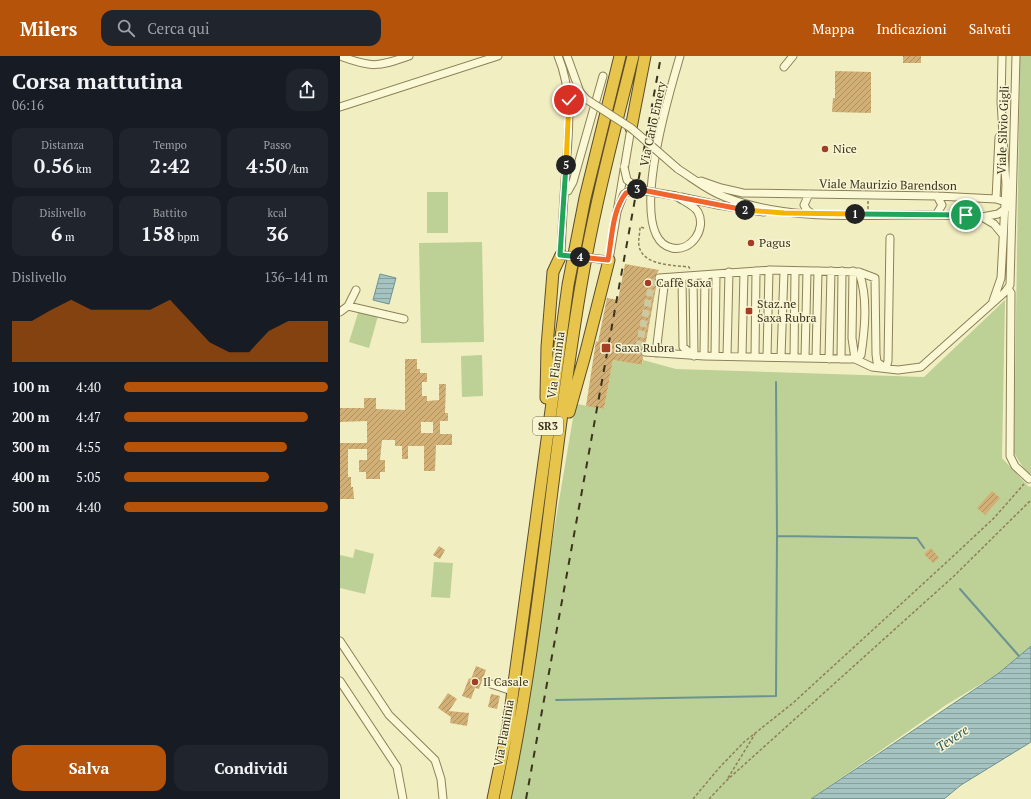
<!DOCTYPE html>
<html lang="it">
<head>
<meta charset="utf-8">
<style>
	body { margin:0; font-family:"PT Serif",serif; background:#20242c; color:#f1f3f6; height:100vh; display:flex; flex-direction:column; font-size:15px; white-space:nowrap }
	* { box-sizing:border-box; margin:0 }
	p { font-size:13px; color:#9ea1a6 }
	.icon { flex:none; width:22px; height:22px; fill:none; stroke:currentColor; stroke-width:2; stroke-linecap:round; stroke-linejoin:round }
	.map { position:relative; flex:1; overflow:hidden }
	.side { display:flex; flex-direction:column; background:#171b24; width:340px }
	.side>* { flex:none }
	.pin { position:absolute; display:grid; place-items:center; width:34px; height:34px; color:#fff; margin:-17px; border:2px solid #fff; border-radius:50%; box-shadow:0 1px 4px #0007 }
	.km { position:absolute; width:20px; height:20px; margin:-10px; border-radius:50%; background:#222; color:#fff; font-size:11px; line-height:20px; text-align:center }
	.round { display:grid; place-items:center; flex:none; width:42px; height:42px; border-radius:12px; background:#20242c }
	.head { display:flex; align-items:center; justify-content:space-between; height:68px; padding:0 12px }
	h1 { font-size:22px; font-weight:600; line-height:30px }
	.metrics { display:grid; grid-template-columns:repeat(3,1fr); gap:6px; height:68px; padding:4px 12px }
	.metrics div { display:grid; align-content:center; border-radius:10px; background:#20242c; text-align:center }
	.metrics b { font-size:20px; font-weight:600 }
	.metrics small { font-size:11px; font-weight:400 }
	.metrics p { font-size:11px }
	.chart { height:112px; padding:8px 12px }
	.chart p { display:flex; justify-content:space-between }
	.chart svg { width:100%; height:72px; margin-top:4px; fill:#b45309; opacity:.7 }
	.button { display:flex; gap:8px; margin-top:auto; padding:8px 12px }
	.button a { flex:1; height:46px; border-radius:12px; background:#b45309; color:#fff; font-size:16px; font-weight:600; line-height:46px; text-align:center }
	.button a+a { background:#20242c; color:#f1f3f6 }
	ul { padding:0 12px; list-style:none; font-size:13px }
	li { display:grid; grid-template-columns:64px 48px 1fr; align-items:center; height:30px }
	li i { height:10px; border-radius:5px; background:#b45309 }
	header { display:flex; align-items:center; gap:24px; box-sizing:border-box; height:56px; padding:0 20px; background:#b45309; color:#fff }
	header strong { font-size:19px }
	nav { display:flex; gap:22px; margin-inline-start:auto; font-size:14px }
	.search { width:280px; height:36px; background:#20242c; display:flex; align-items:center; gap:10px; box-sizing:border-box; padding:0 14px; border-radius:12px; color:#9ea1a6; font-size:15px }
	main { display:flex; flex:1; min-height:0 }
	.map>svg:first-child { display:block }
	.grass { fill:#bdd095 }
	.water { fill:url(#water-rules); stroke:#6b9392 }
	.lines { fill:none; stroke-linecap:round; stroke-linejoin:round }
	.stream { stroke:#6b9392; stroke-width:2 }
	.building { fill:url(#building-hatch); fill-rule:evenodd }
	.minor-tunnel { stroke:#cdc9a1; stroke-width:7; stroke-dasharray:7 3.5; stroke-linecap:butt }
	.minor-casing { stroke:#8d8058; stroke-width:9 }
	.highway-casing { stroke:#5a4c2c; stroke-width:13 }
	.path { stroke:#8d8058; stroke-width:1.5; stroke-dasharray:3 2; stroke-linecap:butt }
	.minor { stroke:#fbf8d6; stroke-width:7 }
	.highway { stroke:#e7c54d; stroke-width:11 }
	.rail { stroke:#3c331d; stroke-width:2; stroke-dasharray:7 7; stroke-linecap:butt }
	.minor-bridge-casing { stroke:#8d8058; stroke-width:9; stroke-linecap:butt }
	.minor-bridge { stroke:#fbf8d6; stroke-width:7 }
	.split-1-casing { stroke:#fff; stroke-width:8 }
	.split-2-casing { stroke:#fff; stroke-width:8 }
	.split-3-casing { stroke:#fff; stroke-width:8 }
	.split-4-casing { stroke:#fff; stroke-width:8 }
	.split-5-casing { stroke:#fff; stroke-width:8 }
	.split-6-casing { stroke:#fff; stroke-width:8 }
	.split-1 { stroke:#22a559; stroke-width:5 }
	.split-2 { stroke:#f5b400; stroke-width:5 }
	.split-3 { stroke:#f0652b; stroke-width:5 }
	.split-4 { stroke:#f0652b; stroke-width:5 }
	.split-5 { stroke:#22a559; stroke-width:5 }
	.split-6 { stroke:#f5b400; stroke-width:5 }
	.poi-dot { fill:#a13e23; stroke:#f8f5d3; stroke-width:1.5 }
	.labels { text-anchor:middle; stroke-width:3; stroke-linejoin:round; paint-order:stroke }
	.shield { fill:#f8f5d3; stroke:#746d54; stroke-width:1 }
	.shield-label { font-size:11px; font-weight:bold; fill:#3c331d }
	.street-label { font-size:12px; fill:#3c331d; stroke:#f8f5d3 }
	.poi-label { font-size:12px; fill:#3c331d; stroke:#f8f5d3; text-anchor:start }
	.water-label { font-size:13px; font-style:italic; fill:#2b555d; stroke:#f8f5d3 }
</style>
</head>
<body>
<header>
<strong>Milers</strong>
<div class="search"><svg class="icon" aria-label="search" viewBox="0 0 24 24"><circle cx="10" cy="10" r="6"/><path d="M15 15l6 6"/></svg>Cerca qui</div>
<nav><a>Mappa</a><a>Indicazioni</a><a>Salvati</a></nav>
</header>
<main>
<section class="side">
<div class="head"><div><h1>Corsa mattutina</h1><p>06:16</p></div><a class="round"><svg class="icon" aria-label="share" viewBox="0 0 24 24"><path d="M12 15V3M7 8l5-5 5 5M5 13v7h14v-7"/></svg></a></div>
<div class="metrics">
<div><p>Distanza</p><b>0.56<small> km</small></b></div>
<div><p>Tempo</p><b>2:42</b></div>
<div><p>Passo</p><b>4:50<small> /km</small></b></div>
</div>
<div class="metrics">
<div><p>Dislivello</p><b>6<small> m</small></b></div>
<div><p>Battito</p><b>158<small> bpm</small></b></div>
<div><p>kcal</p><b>36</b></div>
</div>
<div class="chart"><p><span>Dislivello</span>136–141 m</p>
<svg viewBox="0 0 160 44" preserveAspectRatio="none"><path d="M0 44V19L10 19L20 12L30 6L40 12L50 12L60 12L70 12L80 6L90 19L100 32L110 38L120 38L130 25L140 19L150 19L160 19V44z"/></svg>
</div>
<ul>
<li><b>100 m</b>4:40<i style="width:100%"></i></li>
<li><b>200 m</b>4:47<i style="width:90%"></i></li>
<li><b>300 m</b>4:55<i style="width:80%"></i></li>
<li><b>400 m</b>5:05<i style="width:71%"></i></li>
<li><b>500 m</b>4:40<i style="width:100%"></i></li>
</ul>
<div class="button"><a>Salva</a><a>Condividi</a></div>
</section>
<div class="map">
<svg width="691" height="743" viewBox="0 0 691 743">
	<defs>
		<pattern id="water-rules" width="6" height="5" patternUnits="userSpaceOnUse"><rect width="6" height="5" fill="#a5c4c1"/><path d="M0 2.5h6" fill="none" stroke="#88a09c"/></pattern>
		<pattern id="building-hatch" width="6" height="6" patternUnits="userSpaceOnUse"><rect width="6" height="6" fill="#d2b075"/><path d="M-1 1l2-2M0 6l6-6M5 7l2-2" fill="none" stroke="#ac905f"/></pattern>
	</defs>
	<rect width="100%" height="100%" fill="#f1eec2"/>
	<path class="grass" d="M 680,0 L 691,0 L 691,424 L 674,397 Z
		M 87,136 L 108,136 L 108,177 L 87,177 Z
		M 142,186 L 144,286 L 81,287 L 79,187 Z
		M 665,244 L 662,402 L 689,431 L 691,430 L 691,590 L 659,617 L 606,649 L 471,743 L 169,743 L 184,674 L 208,510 L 233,362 L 237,348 L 264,353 L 273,304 L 302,309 L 303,304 L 336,313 L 584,321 Z
		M 19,254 L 38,260 L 29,292 L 9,286 Z
		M 142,299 L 143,340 L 122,341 L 121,300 Z
		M 15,493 L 34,498 L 25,538 L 0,532 L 0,499 L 13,502 Z
		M 94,506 L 113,507 L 110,542 L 91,541 Z"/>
	<path class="water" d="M 40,218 L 56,222 L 49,248 L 33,244 Z
		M 691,590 L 691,686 L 621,729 L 604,743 L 471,743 L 659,617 Z"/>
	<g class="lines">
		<path class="stream" d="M 436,326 L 437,480 L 577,482 L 584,492
			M 620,533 L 679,600
			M 216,644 L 436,640 L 437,480"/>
	</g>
	<path class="building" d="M 563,0 L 581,0 L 581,7 L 563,7 Z
		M 495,15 L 531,16 L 531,57 L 492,56 L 493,42 L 495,42 Z
		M 285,208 L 319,214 L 314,222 L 317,226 L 305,291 L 300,295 L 303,301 L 302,309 L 273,304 L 264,353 L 246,350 L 256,285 L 258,286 L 267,242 L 278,244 Z
		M 65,303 L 77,303 L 77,313 L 80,313 L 80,317 L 87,317 L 87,326 L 82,326 L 82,340 L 87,340 L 87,345 L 99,344 L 99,328 L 106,328 L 105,357 L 108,357 L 108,365 L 100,365 L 100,378 L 112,378 L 112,389 L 96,389 L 95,415 L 84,415 L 84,390 L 68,390 L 68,403 L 62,403 L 62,390 L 55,390 L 55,384 L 42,384 L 40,404 L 45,404 L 45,416 L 40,416 L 40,423 L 26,423 L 26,416 L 19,416 L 19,404 L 27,404 L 27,393 L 8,393 L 8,421 L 11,421 L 11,431 L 13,431 L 14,443 L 0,443 L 0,387 L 27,387 L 27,365 L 0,366 L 0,352 L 24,352 L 24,342 L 36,342 L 36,353 L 65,354 ZM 81,366 L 93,366 L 93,377 L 81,377 Z
		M 652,435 L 660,442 L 645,459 L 637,452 Z
		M 99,490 L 105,494 L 100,503 L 93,499 Z
		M 591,492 L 599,502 L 593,507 L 584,498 Z
		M 136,610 L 146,614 L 139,633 L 135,632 L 131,643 L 122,640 L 129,622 L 131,623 Z
		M 108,637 L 117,643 L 109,655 L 129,657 L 127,670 L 110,667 L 111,661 L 98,652 Z
		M 151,638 L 160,640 L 157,653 L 148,651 Z"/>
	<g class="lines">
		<path class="minor-tunnel" d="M 305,296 L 298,295 L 313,222 L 319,222"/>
		<g class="minor-casing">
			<path id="minor" d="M 0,0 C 32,12 37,11 69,0
				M 218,0 C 233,36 229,73 226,111 C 224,140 222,170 221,199
				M 227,0 L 240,36 L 246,43
				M 444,11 L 453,0
				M 661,48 L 662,0
				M 0,51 L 158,0
				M 338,113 C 354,123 368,135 385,141 C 465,172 559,153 642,161 L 658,158 L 672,148
				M 361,125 L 381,132 L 403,137 L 597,140 L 656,143 L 672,148
				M 225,136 L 228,135 L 233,126 L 263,20
				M 469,138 L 464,149 L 467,154 L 471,157
				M 336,140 C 343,145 354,149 358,156 C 367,173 351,196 332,192 C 284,182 331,31 340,0
				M 341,141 L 378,149 L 424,156
				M 656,143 L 659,81
				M 596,159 L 602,149 L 597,140
				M 642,161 L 654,168 L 663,179
				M 269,204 L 291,72
				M 513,215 L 512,282 L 515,303
				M 353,220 L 354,300
				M 319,222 L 431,214 L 519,216 L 535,222 L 536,298 L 537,306 L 544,311
				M 342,222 L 343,291 L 354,300
				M 668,232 L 671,237 L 670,400 L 675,410 L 689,423
				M 653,245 L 661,222 L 666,129 L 661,45
				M 8,250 L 64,263
				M 0,256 L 8,250 L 16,234
				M 305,296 L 364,300 L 515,303 L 532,311 L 558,314 L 581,311 L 665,236 L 670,229 L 676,0
				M 316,297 L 325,222
				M 364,300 L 365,219
				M 375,300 L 376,218
				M 387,300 L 389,216
				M 402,300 L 404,216
				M 415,300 L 416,215
				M 427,301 L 429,214
				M 441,301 L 444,215
				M 454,302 L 455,215
				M 465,302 L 467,215
				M 476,302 L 478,215
				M 489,303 L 491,215
				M 501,303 L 502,215
				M 515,303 L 521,299 C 525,272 528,242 519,216
				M 546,312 L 548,305 L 550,182
				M 0,585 L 49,659 L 95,704 L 101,723 L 103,743
				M 0,625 L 57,711 L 63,743
				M 151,628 L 172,635"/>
		</g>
		<g class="highway-casing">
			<path id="highway" d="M 291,72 L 305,0
				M 206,342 L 207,291 L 213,216 L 221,199
				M 229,356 L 245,299 L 269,204
				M 153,743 L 168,671 L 228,229 L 245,142 L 280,0
				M 165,743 C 202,570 212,392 243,218 C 256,144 275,73 293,0"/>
		</g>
		<path class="path" d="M 528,153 L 528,145
			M 304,172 L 300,171 C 300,177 298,184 299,190 C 303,210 334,209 349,211 L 350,213
			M 388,722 L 415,678
			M 353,743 L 379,712 L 404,686 L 453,647 L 609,504 L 654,462 L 684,428
			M 369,743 L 386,725 L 614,520 L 691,444"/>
		<use href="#minor" class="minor"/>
		<use href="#highway" class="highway"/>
		<path class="rail" d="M 186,743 L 321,0"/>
		<g class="minor-bridge-casing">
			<path id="minor-bridge" d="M 246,43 L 291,72 L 338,113
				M 284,111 L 287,124 L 299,133
				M 277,155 L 284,138 L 294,133 L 336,140
				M 221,199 L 269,204"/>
		</g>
		<use href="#minor-bridge" class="minor-bridge"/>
	</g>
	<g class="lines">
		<g class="split-1-casing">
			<path id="split-1" d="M 515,158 L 626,159"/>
		</g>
		<g class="split-2-casing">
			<path id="split-2" d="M 405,154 L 444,157 L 515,158"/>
		</g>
		<g class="split-3-casing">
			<path id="split-3" d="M 297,133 L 405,154"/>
		</g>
		<g class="split-4-casing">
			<path id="split-4" d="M 240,201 L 268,204 C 272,183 272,154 286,137 L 297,133"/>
		</g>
		<g class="split-5-casing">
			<path id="split-5" d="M 226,109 L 220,199 L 240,201"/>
		</g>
		<g class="split-6-casing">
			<path id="split-6" d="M 226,109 L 229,44"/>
		</g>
		<use href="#split-1" class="split-1"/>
		<use href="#split-2" class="split-2"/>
		<use href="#split-3" class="split-3"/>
		<use href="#split-4" class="split-4"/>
		<use href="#split-5" class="split-5"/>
		<use href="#split-6" class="split-6"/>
	</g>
	<g class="poi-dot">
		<circle cx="485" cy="93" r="4"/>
		<circle cx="411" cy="187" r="4"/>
		<circle cx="308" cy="227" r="4"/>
		<rect x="405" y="251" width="8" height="8" rx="2"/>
		<rect x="261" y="287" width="10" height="10" rx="2"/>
		<circle cx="135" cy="626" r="4"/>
	</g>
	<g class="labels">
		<rect class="shield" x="193" y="361" width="30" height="18" rx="3"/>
		<g class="shield-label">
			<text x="208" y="374">SR3</text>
		</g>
		<g class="street-label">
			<text transform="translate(313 68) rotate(-78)" y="4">Via Carlo Emery</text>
			<text transform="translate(663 74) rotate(-88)" y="4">Viale Silvio Gigli</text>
			<text transform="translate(548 129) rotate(1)" y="4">Viale Maurizio Barendson</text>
			<text transform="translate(216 309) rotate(-82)" y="4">Via Flaminia</text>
			<text transform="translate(164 677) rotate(-80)" y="4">Via Flaminia</text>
		</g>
		<g class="poi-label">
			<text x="493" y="97">Nice</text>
			<text x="419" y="191">Pagus</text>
			<text x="316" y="231">Caffè Saxa</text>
			<text x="417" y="252">Staz.ne<tspan x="417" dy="14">Saxa Rubra</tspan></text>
			<text x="275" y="296">Saxa Rubra</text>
			<text x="143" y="630">Il Casale</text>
		</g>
		<g class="water-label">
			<text transform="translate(612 682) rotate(-34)" y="5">Tevere</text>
		</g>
	</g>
</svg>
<div class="pin" style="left:626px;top:159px;background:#1e9e55"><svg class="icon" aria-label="arrive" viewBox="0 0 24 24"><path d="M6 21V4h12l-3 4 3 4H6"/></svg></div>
<div class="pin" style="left:229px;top:44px;background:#d93025"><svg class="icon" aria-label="check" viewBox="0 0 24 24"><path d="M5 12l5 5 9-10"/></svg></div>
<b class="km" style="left:515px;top:158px">1</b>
<b class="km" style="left:405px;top:154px">2</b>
<b class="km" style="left:297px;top:133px">3</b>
<b class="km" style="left:240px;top:201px">4</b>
<b class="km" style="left:226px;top:109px">5</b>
</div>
</main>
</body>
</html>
